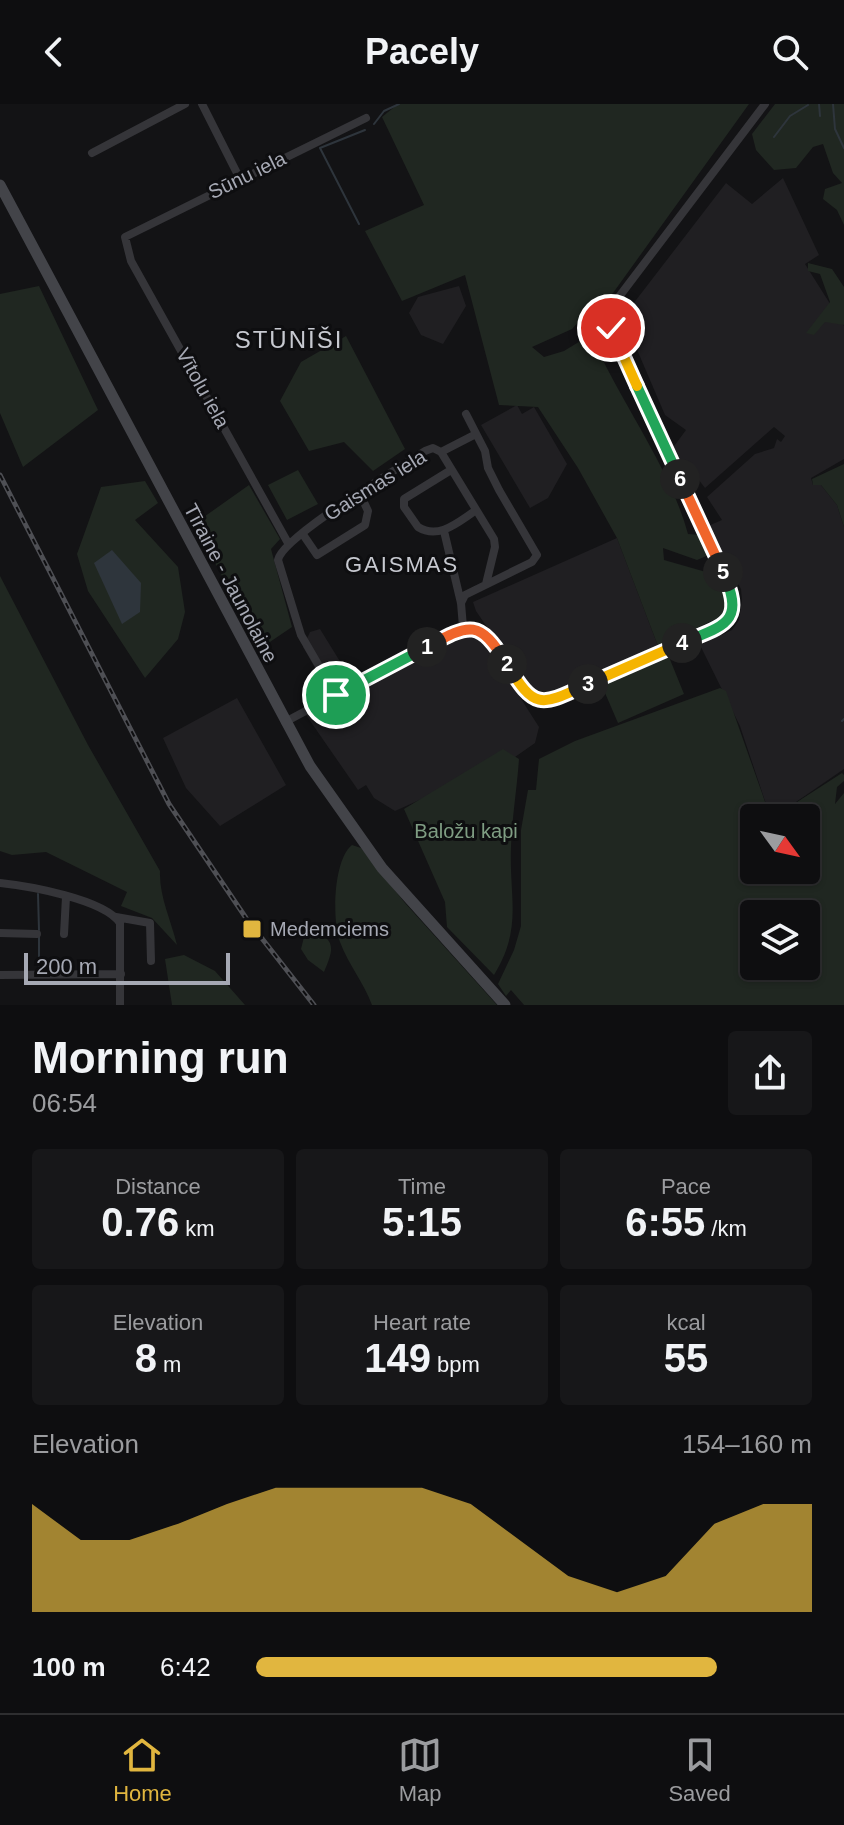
<!DOCTYPE html>
<html lang="en">
<head>
<meta charset="utf-8">
<style>
	body { margin:0; font-family:Helvetica,sans-serif; background:#171719; color:#f1f3f6; height:100vh; display:flex; flex-direction:column; font-size:30px; white-space:nowrap }
	* { box-sizing:border-box; margin:0 }
	p { font-size:26px; color:#9b9c9f }
	.icon { flex:none; width:44px; height:44px; fill:none; stroke:currentColor; stroke-width:2; stroke-linecap:round; stroke-linejoin:round }
	.map { position:relative; height:901px; overflow:hidden }
	.details { display:flex; flex-direction:column; background:#0e0e10; flex:1 }
	.details>* { flex:none }
	.needle { width:52px; rotate:123deg }
	.controls { position:absolute; left:740px; top:700px; display:grid; gap:16px }
	.controls a { display:grid; place-items:center; width:80px; height:80px; border-radius:8px; background:#0e0e10; box-shadow:0 2px 6px #0004,0 0 0 2px #2e2e30; font-size:40px }
	.scale { position:absolute; left:24px; bottom:20px; width:206px; box-sizing:border-box; padding-left:8px; border:4px solid #a6a9b4; border-top:0; font-size:22px; line-height:28px; white-space:nowrap; color:#a6a9b4; -webkit-text-stroke:6px #0e0e10; paint-order:stroke }
	.pin { position:absolute; display:grid; place-items:center; width:68px; height:68px; color:#fff; margin:-34px; border:4px solid #fff; border-radius:50%; box-shadow:0 2px 8px #0007 }
	.km { position:absolute; width:40px; height:40px; margin:-20px; border-radius:50%; background:#222; color:#fff; font-size:22px; line-height:40px; text-align:center }
	.round { display:grid; place-items:center; flex:none; width:84px; height:84px; border-radius:8px; background:#171719 }
	.headline { display:flex; align-items:center; justify-content:space-between; height:136px; padding:0 32px }
	h1 { font-size:44px; font-weight:600; line-height:60px }
	.figures { display:grid; grid-template-columns:repeat(3,1fr); gap:12px; height:136px; padding:8px 32px }
	.figures div { display:grid; align-content:center; border-radius:8px; background:#171719; text-align:center }
	.figures b { font-size:40px; font-weight:600 }
	.figures small { font-size:22px; font-weight:400 }
	.figures p { font-size:22px }
	.chart { height:224px; padding:16px 32px }
	.chart p { display:flex; justify-content:space-between }
	.chart svg { width:100%; height:144px; margin-top:8px; fill:#e1b63f; opacity:.7 }
	ul { padding:0 32px; list-style:none; font-size:26px }
	li { display:grid; grid-template-columns:128px 96px 1fr; align-items:center; height:60px }
	li i { height:20px; border-radius:10px; background:#e1b63f }
	header { display:flex; justify-content:space-between; align-items:center; height:104px; padding:0 32px; background:#0e0e10; font-size:36px; font-weight:600 }
	.menu { display:flex; justify-content:space-around; align-items:center; height:112px; border-top:2px solid #2e2e30; background:#0e0e10; font-size:22px; color:#9b9c9f }
	.menu a { display:grid; justify-items:center; gap:4px }
	.menu .active { color:#e1b63f }
	.map>svg:first-child { display:block }
	.built { fill:#201f22 }
	.green { fill:#202721; fill-rule:evenodd }
	.water { fill:#2e353c }
	.lines { fill:none; stroke-linecap:round; stroke-linejoin:round }
	.stream { stroke:#2e353c; stroke-width:2 }
	.minor { stroke:#353539; stroke-width:8 }
	.secondary { stroke:#434449; stroke-width:11 }
	.rail-casing { stroke:#4e4f54; stroke-width:5 }
	.rail { stroke:#0e0e10; stroke-width:2; stroke-dasharray:6; stroke-linecap:butt }
	.split-1-casing { stroke:#fff; stroke-width:16 }
	.split-2-casing { stroke:#fff; stroke-width:16 }
	.split-3-casing { stroke:#fff; stroke-width:16 }
	.split-4-casing { stroke:#fff; stroke-width:16 }
	.split-5-casing { stroke:#fff; stroke-width:16 }
	.split-6-casing { stroke:#fff; stroke-width:16 }
	.split-7-casing { stroke:#fff; stroke-width:16 }
	.split-8-casing { stroke:#fff; stroke-width:16 }
	.split-1 { stroke:#22a559; stroke-width:10 }
	.split-2 { stroke:#f0652b; stroke-width:10 }
	.split-3 { stroke:#f5b400; stroke-width:10 }
	.split-4 { stroke:#f5b400; stroke-width:10 }
	.split-5 { stroke:#22a559; stroke-width:10 }
	.split-6 { stroke:#f0652b; stroke-width:10 }
	.split-7 { stroke:#22a559; stroke-width:10 }
	.split-8 { stroke:#f5b400; stroke-width:10 }
	.poi-dot { fill:#e1b63f; stroke:#0e0e10; stroke-width:3 }
	.labels { text-anchor:middle; stroke-width:6; stroke-linejoin:round; paint-order:stroke }
	.street-label { font-size:20px; fill:#a6a9b4; stroke:#0e0e10 }
	.park-label { font-size:20px; fill:#7f9d83; stroke:#0e0e10 }
	.poi-label { font-size:20px; fill:#a6a9b4; stroke:#0e0e10; text-anchor:start }
	.neighbourhood-label { font-size:22px; letter-spacing:2px; fill:#c7c9d0; stroke:#0e0e10 }
	.quarter-label { font-size:24px; letter-spacing:2px; fill:#c7c9d0; stroke:#0e0e10 }
</style>
</head>
<body>
<header><svg class="icon" aria-label="back" viewBox="0 0 24 24"><path d="M15 5l-7 7 7 7"/></svg>Pacely<svg class="icon" aria-label="search" viewBox="0 0 24 24"><circle cx="10" cy="10" r="6"/><path d="M15 15l6 6"/></svg></header>
<div class="map">
<svg width="844" height="901" viewBox="0 0 844 901">
	<rect width="100%" height="100%" fill="#131315"/>
	<path class="built" d="M 783,74 L 819,151 L 805,160 L 844,222 L 844,355 L 811,374 L 813,381 L 821,381 L 837,401 L 844,423 L 844,665 L 780,709 L 769,709 L 740,622 L 700,541 L 732,526 L 739,516 L 742,497 L 741,485 L 708,422 L 722,416 L 707,393 L 755,350 L 774,344 L 777,335 L 781,338 L 785,332 L 774,323 L 705,384 L 695,371 L 685,379 L 674,357 L 672,345 L 686,326 L 665,311 L 623,213 L 726,79 L 752,100 Z
		M 459,182 L 466,202 L 443,240 L 421,231 L 409,209 L 418,193 Z
		M 517,301 L 522,310 L 534,303 L 567,360 L 548,394 L 530,404 L 481,321 Z
		M 617,434 L 658,542 L 543,592 L 533,590 L 476,507 L 473,498 Z
		M 320,525 L 349,572 L 326,583 L 303,543 L 310,528 Z
		M 463,531 L 482,534 L 539,623 L 535,639 L 515,653 L 395,707 L 374,694 L 366,681 L 358,686 L 306,611 Z
		M 237,594 L 286,681 L 220,722 L 186,684 L 163,634 Z"/>
	<path class="green" d="M 398,0 L 749,0 L 613,189 L 595,200 L 572,225 L 532,243 L 544,253 L 564,247 L 582,236 L 597,244 C 625,304 671,367 688,430 L 701,431 L 709,451 L 697,456 L 663,444 L 664,456 L 720,472 L 731,497 L 720,513 L 658,542 L 617,434 L 578,364 L 538,303 L 499,301 L 465,171 L 402,197 L 365,127 L 424,101 L 382,13 Z
		M 775,0 L 844,0 L 844,121 L 837,106 L 823,95 L 825,85 L 842,79 L 833,69 L 823,40 L 813,43 L 796,64 L 774,66 L 756,46 L 752,30 Z
		M 808,159 L 832,165 L 844,183 L 844,221 L 825,218 L 814,231 L 806,229 L 830,198 L 820,170 L 808,167 Z
		M 39,182 L 98,306 L 23,363 L 0,309 L 0,190 Z
		M 346,232 L 405,345 L 373,367 L 344,338 L 309,347 L 280,297 L 301,258 Z
		M 844,360 L 844,423 L 837,401 L 821,381 L 813,381 L 812,375 Z
		M 298,366 L 318,400 L 287,416 L 268,381 Z
		M 145,377 L 158,399 L 135,416 L 178,463 L 185,508 L 178,535 L 145,574 L 88,487 L 77,450 L 101,383 Z
		M 249,381 L 280,435 L 271,445 L 292,523 L 261,544 L 194,420 Z
		M 0,472 L 88,641 L 160,767 C 159,792 171,816 177,841 L 152,814 L 121,802 L 127,788 L 46,748 L 12,751 L 0,747 Z
		M 669,553 L 684,590 L 618,619 L 602,582 Z
		M 720,584 L 726,587 L 769,709 L 780,709 L 842,669 L 844,671 L 844,677 L 837,683 L 835,700 L 844,689 L 844,901 L 524,901 L 511,886 L 506,892 L 498,880 L 514,846 L 521,822 L 521,726 L 528,686 L 536,686 L 539,655 L 575,637 ZM 754,714 L 806,714 L 806,766 L 754,766 ZM 754,810 L 806,810 L 806,862 L 754,862 Z
		M 503,645 L 519,655 C 517,684 512,714 511,743 C 509,795 523,823 494,871 L 447,823 L 445,798 L 404,705 Z
		M 352,741 L 361,744 L 405,799 L 497,901 L 372,901 C 364,879 348,860 340,838 C 332,817 333,756 352,741 Z
		M 313,824 C 336,838 334,844 324,868 L 308,856 L 301,845 L 304,833 Z
		M 184,851 L 215,867 L 245,901 L 172,901 L 165,855 Z"/>
	<path class="water" d="M 112,446 L 141,479 L 140,508 L 122,520 L 94,459 Z"/>
	<g class="lines">
		<path class="stream" d="M 819,0 L 820,12
			M 833,0 L 835,25 L 844,44
			M 374,20 L 384,7 L 399,0
			M 774,33 L 790,12 L 808,1
			M 359,120 L 320,44 L 365,26
			M 842,617 L 844,615
			M 38,790 L 39,826
			M 39,833 L 39,866"/>
		<path class="minor" d="M 202,0 L 240,75
			M 92,49 L 185,0
			M 441,348 L 494,435 L 495,443 L 486,480
			M 451,366 L 404,395 L 404,403 L 418,423 C 439,436 458,418 475,407
			M 444,427 L 461,499 L 463,523
			M 302,429 L 317,451 L 365,421 L 368,407 L 360,390
			M 288,439 L 131,157 L 125,133 L 366,14
			M 461,499 L 465,491 L 532,458 L 537,451 L 499,386 L 488,364 L 485,347 L 466,310
			M 336,591 L 301,531 L 278,456 C 282,433 399,364 425,347 L 433,344 L 441,348 L 476,330
			M 285,618 L 463,523 L 481,526 L 489,533 C 511,565 519,609 565,591 L 720,523 C 729,514 734,506 734,493 L 616,238 L 611,224 L 609,206 L 765,0
			M 0,779 C 28,782 104,795 120,819 L 120,901
			M 116,813 L 150,819 L 151,857
			M 0,829 L 37,830
			M 64,830 L 66,793
			M 0,871 L 121,870"/>
		<path class="secondary" d="M 0,81 L 310,662 L 382,764 L 505,901"/>
		<g class="rail-casing">
			<path id="rail" d="M 0,371 L 169,700 L 246,814 L 314,901"/>
		</g>
		<use href="#rail" class="rail"/>
	</g>
	<g class="lines">
		<g class="split-1-casing">
			<path id="split-1" d="M 336,591 L 427,543"/>
		</g>
		<g class="split-2-casing">
			<path id="split-2" d="M 427,543 C 471,519 479,515 507,560"/>
		</g>
		<g class="split-3-casing">
			<path id="split-3" d="M 507,560 C 535,607 541,602 588,580"/>
		</g>
		<g class="split-4-casing">
			<path id="split-4" d="M 588,580 L 682,539"/>
		</g>
		<g class="split-5-casing">
			<path id="split-5" d="M 682,539 C 725,521 746,519 723,468"/>
		</g>
		<g class="split-6-casing">
			<path id="split-6" d="M 680,375 L 723,468"/>
		</g>
		<g class="split-7-casing">
			<path id="split-7" d="M 637,282 L 680,375"/>
		</g>
		<g class="split-8-casing">
			<path id="split-8" d="M 611,224 L 637,282"/>
		</g>
		<use href="#split-1" class="split-1"/>
		<use href="#split-2" class="split-2"/>
		<use href="#split-3" class="split-3"/>
		<use href="#split-4" class="split-4"/>
		<use href="#split-5" class="split-5"/>
		<use href="#split-6" class="split-6"/>
		<use href="#split-7" class="split-7"/>
		<use href="#split-8" class="split-8"/>
	</g>
	<rect class="poi-dot" x="242" y="815" width="20" height="20" rx="4"/>
	<g class="labels">
		<g class="street-label">
			<text transform="translate(247 71) rotate(-26)" y="7">Sūnu iela</text>
			<text transform="translate(203 284) rotate(61)" y="7">Vītolu iela</text>
			<text transform="translate(375 381) rotate(-32)" y="7">Gaismas iela</text>
			<text transform="translate(231 479) rotate(62)" y="7">Tīraine - Jaunolaine</text>
		</g>
		<g class="park-label">
			<text x="466" y="734">Baložu kapi</text>
		</g>
		<g class="poi-label">
			<text x="270" y="832">Medemciems</text>
		</g>
		<g class="neighbourhood-label">
			<text x="402" y="468">GAISMAS</text>
		</g>
		<g class="quarter-label">
			<text x="289" y="244">STŪNĪŠI</text>
		</g>
	</g>
</svg>
<div class="controls">
<a><svg class="needle" viewBox="-14 -14 28 28"><path d="M0-13l5 13h-10z" fill="#e53935"/><path d="M0 13l5-13h-10z" fill="#9b9c9f"/></svg></a>
<a><svg class="icon" aria-label="layers" viewBox="0 0 24 24"><path d="M12 4l9 5-9 5-9-5zM3 14l9 5 9-5"/></svg></a>
</div>
<div class="scale">200 m</div>
<div class="pin" style="left:336px;top:591px;background:#1e9e55"><svg class="icon" aria-label="arrive" viewBox="0 0 24 24"><path d="M6 21V4h12l-3 4 3 4H6"/></svg></div>
<div class="pin" style="left:611px;top:224px;background:#d93025"><svg class="icon" aria-label="check" viewBox="0 0 24 24"><path d="M5 12l5 5 9-10"/></svg></div>
<b class="km" style="left:427px;top:543px">1</b>
<b class="km" style="left:507px;top:560px">2</b>
<b class="km" style="left:588px;top:580px">3</b>
<b class="km" style="left:682px;top:539px">4</b>
<b class="km" style="left:723px;top:468px">5</b>
<b class="km" style="left:680px;top:375px">6</b>
</div>
<section class="details">
<div class="headline"><div><h1>Morning run</h1><p>06:54</p></div><a class="round"><svg class="icon" aria-label="share" viewBox="0 0 24 24"><path d="M12 15V3M7 8l5-5 5 5M5 13v7h14v-7"/></svg></a></div>
<div class="figures">
<div><p>Distance</p><b>0.76<small> km</small></b></div>
<div><p>Time</p><b>5:15</b></div>
<div><p>Pace</p><b>6:55<small> /km</small></b></div>
</div>
<div class="figures">
<div><p>Elevation</p><b>8<small> m</small></b></div>
<div><p>Heart rate</p><b>149<small> bpm</small></b></div>
<div><p>kcal</p><b>55</b></div>
</div>
<div class="chart"><p><span>Elevation</span>154–160 m</p>
<svg viewBox="0 0 160 44" preserveAspectRatio="none"><path d="M0 44V11L10 22L20 22L30 17L40 11L50 6L60 6L70 6L80 6L90 11L100 22L110 33L120 38L130 33L140 17L150 11L160 11V44z"/></svg>
</div>
<ul>
<li><b>100 m</b>6:42<i style="width:83%"></i></li>
</ul>
</section>
<nav class="menu">
<a class="active"><svg class="icon" aria-label="home" viewBox="0 0 24 24"><path d="M3 11l9-7 9 7M6 9v11h12V9"/></svg>Home</a>
<a><svg class="icon" aria-label="map" viewBox="0 0 24 24"><path d="M3 6l6-2 6 2 6-2v14l-6 2-6-2-6 2zM9 4v14M15 6v14"/></svg>Map</a>
<a><svg class="icon" aria-label="saved" viewBox="0 0 24 24"><path d="M7 4h10v16l-5-4-5 4z"/></svg>Saved</a>
</nav>
</body>
</html>
